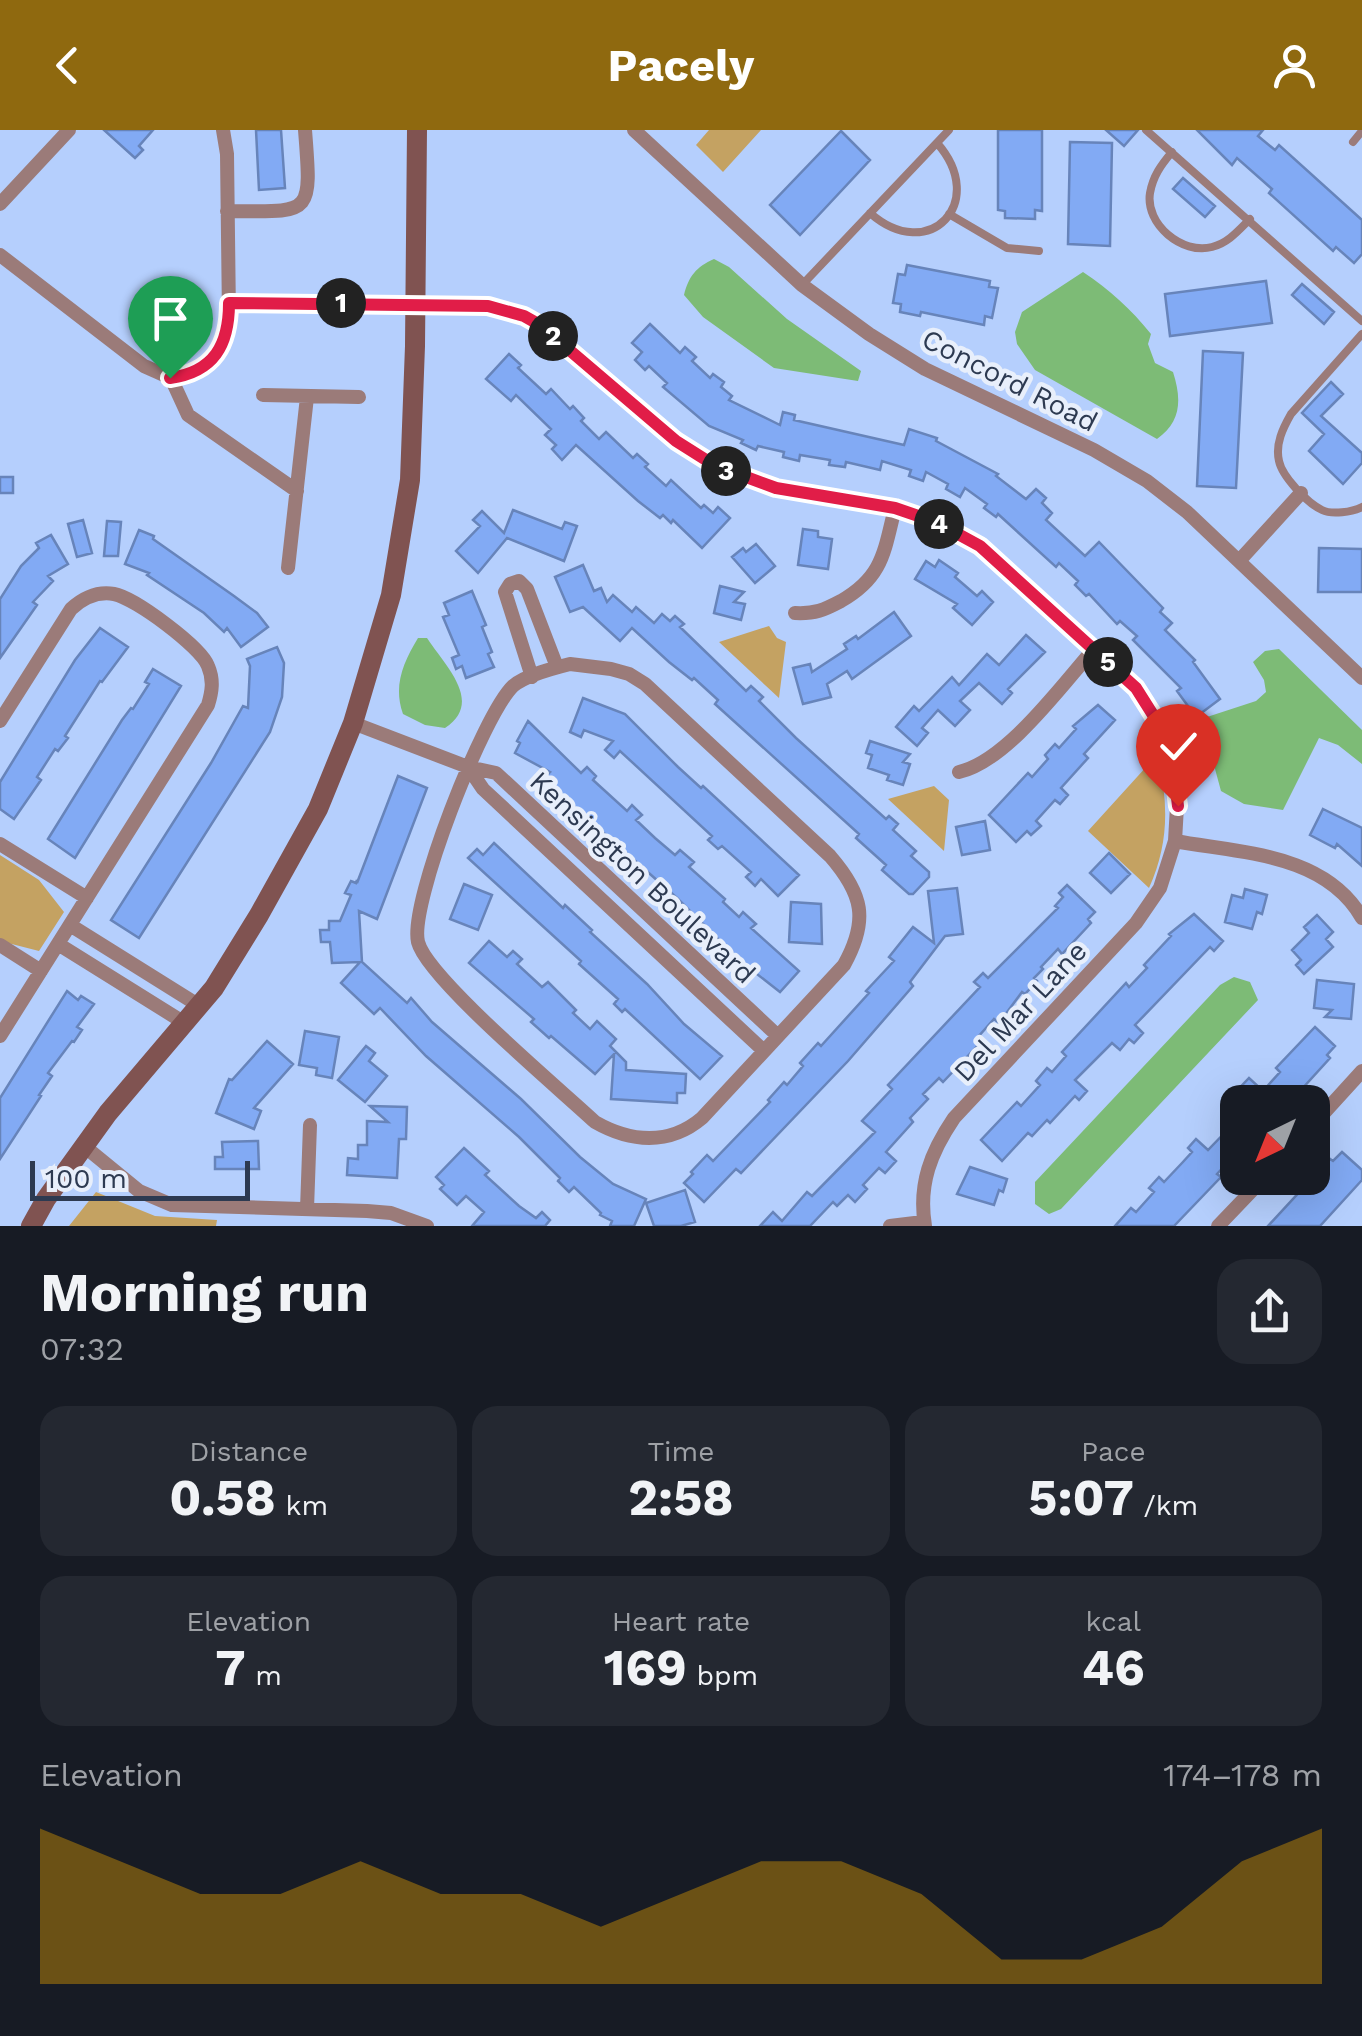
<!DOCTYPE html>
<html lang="en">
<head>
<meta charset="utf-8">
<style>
	body { margin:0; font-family:"Work Sans",sans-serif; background:#242831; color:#f1f3f6; height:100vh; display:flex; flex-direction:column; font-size:38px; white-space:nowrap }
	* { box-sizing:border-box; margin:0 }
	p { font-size:32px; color:#9ea1a6 }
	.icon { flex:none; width:55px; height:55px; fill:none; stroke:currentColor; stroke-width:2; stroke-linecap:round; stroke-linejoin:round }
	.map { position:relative; height:1096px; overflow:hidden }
	.sheet { display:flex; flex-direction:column; background:#171b24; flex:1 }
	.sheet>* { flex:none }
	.needle { width:65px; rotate:223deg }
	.buttons { position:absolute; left:1220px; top:955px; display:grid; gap:20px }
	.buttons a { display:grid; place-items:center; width:110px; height:110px; border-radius:20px; background:#171b24; box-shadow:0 10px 40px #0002; font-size:50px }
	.scale { position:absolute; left:30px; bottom:25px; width:220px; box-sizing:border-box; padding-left:10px; border:5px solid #2d3a51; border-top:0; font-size:28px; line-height:35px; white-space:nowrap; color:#2d3a51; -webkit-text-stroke:8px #e8effb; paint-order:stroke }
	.pin { position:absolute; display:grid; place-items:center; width:85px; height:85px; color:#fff; margin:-102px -42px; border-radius:50% 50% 50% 0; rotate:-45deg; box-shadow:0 0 10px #0007 }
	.pin .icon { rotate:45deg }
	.km { position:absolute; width:50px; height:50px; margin:-25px; border-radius:50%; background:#222; color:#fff; font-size:28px; line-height:50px; text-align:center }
	.round { display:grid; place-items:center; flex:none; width:105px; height:105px; border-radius:30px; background:#242831 }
	.summary { display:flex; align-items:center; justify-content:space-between; height:170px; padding:0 40px }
	h1 { font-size:55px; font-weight:700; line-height:75px }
	.figures { display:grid; grid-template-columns:repeat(3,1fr); gap:15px; height:170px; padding:10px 40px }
	.figures div { display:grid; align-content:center; border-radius:25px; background:#242831; text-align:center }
	.figures b { font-size:50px; font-weight:700 }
	.figures small { font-size:28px; font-weight:400 }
	.figures p { font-size:28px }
	.chart { height:280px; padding:20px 40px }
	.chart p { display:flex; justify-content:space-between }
	.chart svg { width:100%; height:180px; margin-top:10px; fill:#8f690f; opacity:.7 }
	header { display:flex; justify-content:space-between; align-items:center; height:130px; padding:0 40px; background:#8f690f; color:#fff; font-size:45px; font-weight:700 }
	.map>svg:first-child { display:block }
	.green { fill:#c4a262 }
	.water { fill:#7dbb76 }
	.building { fill:#82aaf4; stroke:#6784ba; stroke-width:2.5 }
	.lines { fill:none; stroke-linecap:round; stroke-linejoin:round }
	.lane { stroke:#9b7b79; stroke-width:8 }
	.street { stroke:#9b7b79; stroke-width:14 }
	.secondary { stroke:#805351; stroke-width:20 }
	.route-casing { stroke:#fff; stroke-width:20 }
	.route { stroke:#e11d48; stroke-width:12 }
	.labels { text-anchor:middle; stroke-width:9; stroke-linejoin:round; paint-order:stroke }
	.street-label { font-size:28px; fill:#2d3a51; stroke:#e8effb }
</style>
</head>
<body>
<header><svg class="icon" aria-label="back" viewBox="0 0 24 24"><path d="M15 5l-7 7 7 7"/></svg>Pacely<svg class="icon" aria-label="person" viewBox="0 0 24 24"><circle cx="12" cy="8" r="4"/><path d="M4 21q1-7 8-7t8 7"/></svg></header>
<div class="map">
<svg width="1362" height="1096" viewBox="0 0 1362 1096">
	<rect width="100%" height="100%" fill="#b5cffd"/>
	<path class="green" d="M 709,0 L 761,0 L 723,42 L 696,15 Z
		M 769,496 L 777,508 L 786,512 L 779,568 L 719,512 Z
		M 1157,625 C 1169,672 1169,714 1149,758 L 1088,701 Z
		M 934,656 L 949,670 L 944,721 L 888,669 Z
		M 0,725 L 39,750 L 64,782 L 39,821 L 0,811 Z
		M 96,1062 L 155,1086 L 217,1090 L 216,1096 L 69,1096 Z"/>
	<path class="water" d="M 714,129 L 729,137 L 787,189 L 861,241 L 858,251 L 774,238 L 703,187 L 684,165 C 689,146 696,137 714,129 Z
		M 1083,142 C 1110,160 1131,179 1151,204 L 1148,214 L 1155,233 L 1173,242 C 1182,270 1181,292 1157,309 L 1035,240 L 1017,214 L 1015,202 L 1022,182 Z
		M 418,508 L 427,508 C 446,537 484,572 445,598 L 425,595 L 403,584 C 393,556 403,533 418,508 Z
		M 1279,519 L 1362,600 L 1362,634 L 1338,615 L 1319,608 L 1283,680 L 1244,674 L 1221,661 L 1205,602 L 1207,587 L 1256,571 L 1266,562 L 1264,550 L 1253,532 L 1265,521 Z
		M 1234,847 L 1250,852 L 1258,870 L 1061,1079 L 1049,1084 L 1035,1074 L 1035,1052 L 1220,855 Z"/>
	<path class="building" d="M 104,0 L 153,0 L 139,16 L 143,20 L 135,28 Z
		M 256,0 L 281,0 L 285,58 L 259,60 Z
		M 998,0 L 1042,0 L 1042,81 L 1035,80 L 1035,89 L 1005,88 L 1005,81 L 998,80 Z
		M 1106,0 L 1138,0 L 1124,16 Z
		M 1197,0 L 1263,0 L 1258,6 L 1275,20 L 1279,15 L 1362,90 L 1362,124 L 1354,133 L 1336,117 L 1333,121 L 1269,63 L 1272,59 L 1237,28 L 1232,35 Z
		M 841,1 L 870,30 L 800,105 L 770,75 Z
		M 1070,12 L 1112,13 L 1110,116 L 1068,114 Z
		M 1183,48 L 1215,76 L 1205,87 L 1173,59 Z
		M 907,135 L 990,151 L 989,157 L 998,158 L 992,188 L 985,186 L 984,195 L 921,182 L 920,186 L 900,182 L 901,174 L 893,173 L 898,144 L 905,145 Z
		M 1266,151 L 1272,193 L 1170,206 L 1165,164 Z
		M 1302,154 L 1334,182 L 1324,194 L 1292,165 Z
		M 650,194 L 680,223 L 685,217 L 696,227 L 692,231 L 710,248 L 713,244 L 724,252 L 721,257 L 732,266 L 729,270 L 780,295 L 783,282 L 795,285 L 794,290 L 904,315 L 909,299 L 937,308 L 936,311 L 998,344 L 996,346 L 1026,369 L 1036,359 L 1046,368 L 1042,373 L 1052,383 L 1046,390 L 1085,426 L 1099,412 L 1163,478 L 1160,482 L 1172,493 L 1165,500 L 1195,530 L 1193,532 L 1220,569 L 1196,587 L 1177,561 L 1181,558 L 1133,510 L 1137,506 L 1120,491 L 1117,494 L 1089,464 L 1086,466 L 1075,455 L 1078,451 L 1059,433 L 1056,437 L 998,384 L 996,387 L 984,378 L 987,374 L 965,358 L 960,367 L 946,359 L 948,354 L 926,342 L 923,351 L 909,346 L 911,340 L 882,331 L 880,340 L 846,332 L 845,337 L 829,335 L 830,330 L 800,325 L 799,331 L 783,327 L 784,322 L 758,316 L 756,320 L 741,313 L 743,310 L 709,296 L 663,257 L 667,253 L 649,236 L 645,240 L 635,230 L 642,222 L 632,213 Z
		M 1203,221 L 1243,223 L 1236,358 L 1197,356 Z
		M 509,224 L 521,235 L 518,238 L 546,264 L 551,259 L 570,279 L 573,276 L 584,288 L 581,291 L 599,309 L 606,302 L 633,328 L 637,324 L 648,334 L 645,337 L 666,356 L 671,350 L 701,378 L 704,375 L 713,383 L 718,377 L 730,388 L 702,418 L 673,390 L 671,393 L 663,385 L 660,388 L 638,371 L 576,315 L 562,330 L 552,319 L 556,315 L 545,305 L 551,299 L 516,265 L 511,271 L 486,249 Z
		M 1331,252 L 1343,264 L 1321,286 L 1362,323 L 1362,333 L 1343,354 L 1309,321 L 1324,304 L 1302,283 Z
		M 0,347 L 13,347 L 13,363 L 0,363 Z
		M 513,380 L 562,399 L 565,392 L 577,396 L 564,431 L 507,408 L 478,443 L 456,421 L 480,396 L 473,390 L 482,381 L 504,403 Z
		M 83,390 L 92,423 L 77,427 L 68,394 Z
		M 107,391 L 121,392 L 118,426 L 104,426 Z
		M 803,399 L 818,401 L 818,407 L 832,409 L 828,439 L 798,435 Z
		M 139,400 L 154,406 L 153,409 L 234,466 L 257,483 L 268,497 L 241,517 L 227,498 L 224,502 L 204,483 L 147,445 L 149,443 L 125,434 Z
		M 51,405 L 68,434 L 48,446 L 53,451 L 33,472 L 37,475 L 0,528 L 0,469 L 21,436 L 39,418 L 36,413 Z
		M 756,414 L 775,436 L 755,453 L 732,427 L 743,418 L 746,422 Z
		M 1319,418 L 1362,419 L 1362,462 L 1318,462 Z
		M 939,430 L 958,443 L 955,447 L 977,466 L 982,461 L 993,472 L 972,495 L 953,478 L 957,474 L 915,449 L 926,431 L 935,437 Z
		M 583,435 L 594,461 L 601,458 L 607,472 L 613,465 L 632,482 L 636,477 L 654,493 L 662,484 L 670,491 L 675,486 L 684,494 L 680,497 L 746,561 L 751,556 L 763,567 L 759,571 L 796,608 L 886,689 L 889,686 L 898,694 L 893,700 L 916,721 L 911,726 L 929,742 L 929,747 L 913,764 L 909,764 L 882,740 L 886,735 L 856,708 L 859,704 L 715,574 L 718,570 L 694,548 L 692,550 L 669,532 L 632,498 L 620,511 L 583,477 L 570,482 L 555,447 Z
		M 720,456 L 744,462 L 734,472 L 745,474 L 741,490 L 714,483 Z
		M 472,461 L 486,495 L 482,497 L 492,522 L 488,524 L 494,537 L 466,548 L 462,536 L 456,539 L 452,528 L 459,525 L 443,487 L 449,485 L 444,473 Z
		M 894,482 L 911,506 L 852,549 L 847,541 L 827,554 L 831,567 L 803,574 L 793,538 L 810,534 L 812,542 L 847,519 L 844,514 L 856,506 L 858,509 Z
		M 100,498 L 128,517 L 102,552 L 100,551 L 65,606 L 68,608 L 58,621 L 55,619 L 37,647 L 41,650 L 14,689 L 0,679 L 0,652 L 75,530 Z
		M 1026,505 L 1045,522 L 1008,559 L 1012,563 L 1002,574 L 979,553 L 960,571 L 970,580 L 955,596 L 938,580 L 922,598 L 928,603 L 917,616 L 896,597 L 914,576 L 919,581 L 952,547 L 959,555 L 987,524 L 999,535 Z
		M 277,517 L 284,533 L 282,567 L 270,602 L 139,808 L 111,790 L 211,633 L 243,576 L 248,578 L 250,536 L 247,529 Z
		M 153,539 L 181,556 L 75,728 L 48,709 L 122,590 L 131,578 L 133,579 L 149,554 L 145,552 Z
		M 583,568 L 625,584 L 678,637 L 701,658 L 703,656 L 799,745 L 778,766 L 761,749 L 755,756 L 746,747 L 751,742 L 722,716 L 718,719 L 708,710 L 712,706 L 620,621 L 614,628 L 605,620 L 613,611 L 584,600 L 581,607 L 570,602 Z
		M 1098,575 L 1115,590 L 1084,624 L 1088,628 L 1061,658 L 1068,665 L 1060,674 L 1055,670 L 1036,691 L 1041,696 L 1031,705 L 1027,701 L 1016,712 L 989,685 L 1028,643 L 1032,647 L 1048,629 L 1045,625 L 1055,614 L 1059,618 L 1076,599 L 1073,596 Z
		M 528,591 L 581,643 L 587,637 L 596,646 L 593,650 L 627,681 L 632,675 L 642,685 L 636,690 L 655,708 L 675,725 L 680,720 L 694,732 L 689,737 L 725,769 L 723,772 L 739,787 L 743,782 L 756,794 L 751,798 L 799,841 L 780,862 L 739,830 L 677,768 L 570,673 L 544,648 L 550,642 L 515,623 L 520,613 L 517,611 Z
		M 870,611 L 910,624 L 903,632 L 910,634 L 903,655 L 887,650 L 889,645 L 868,638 L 872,625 L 866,623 Z
		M 398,646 L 427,658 L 377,789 L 359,781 L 362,832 L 407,873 L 411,868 L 432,892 L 521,969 L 580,1027 L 613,1054 L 646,1069 L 634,1096 L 610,1096 L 612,1091 L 600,1085 L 601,1083 L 574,1057 L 569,1062 L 558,1051 L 560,1048 L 519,1007 L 426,926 L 380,878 L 374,884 L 341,853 L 360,832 L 332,833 L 330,812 L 321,812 L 320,800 L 329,800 L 329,791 L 340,791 L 351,765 L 345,763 L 351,751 L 356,753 L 357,750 L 357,753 Z
		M 1323,679 L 1362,698 L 1362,736 L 1337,714 L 1335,718 L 1310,705 Z
		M 985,691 L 990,720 L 962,725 L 956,697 Z
		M 494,713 L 563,778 L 565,775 L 592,800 L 590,802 L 647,854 L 684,894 L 722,926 L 700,949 L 625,879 L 622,882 L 614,874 L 618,869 L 579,834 L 581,831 L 468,728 L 477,719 L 483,725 Z
		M 1109,723 L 1130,744 L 1111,763 L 1090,743 Z
		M 464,754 L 492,765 L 478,800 L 450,789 Z
		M 1067,755 L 1095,782 L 1088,789 L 1091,793 L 1062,824 L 1058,819 L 1041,837 L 1043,839 L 1034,848 L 1037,851 L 1025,864 L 1022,862 L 999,893 L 994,889 L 978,907 L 982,911 L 943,952 L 939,948 L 923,964 L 928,969 L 910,988 L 913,992 L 886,1022 L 896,1031 L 885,1043 L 879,1038 L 863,1055 L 867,1059 L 855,1072 L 848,1065 L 837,1076 L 833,1072 L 810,1096 L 760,1096 L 773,1082 L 782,1091 L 807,1062 L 812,1066 L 875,1002 L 862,991 L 892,959 L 888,955 L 980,857 L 974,852 L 983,843 L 988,848 L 1058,778 L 1055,776 L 1063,767 L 1059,763 Z
		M 957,758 L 963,804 L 945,806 L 910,852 L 913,856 L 848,931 L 741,1043 L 736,1039 L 704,1072 L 684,1053 L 693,1044 L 691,1042 L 707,1025 L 713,1031 L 770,972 L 768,970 L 784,952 L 787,955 L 803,936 L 800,933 L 818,913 L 821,916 L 869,863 L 866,861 L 894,831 L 889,827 L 913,797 L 934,813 L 928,761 Z
		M 1245,759 L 1267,765 L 1262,784 L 1257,782 L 1252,799 L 1225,792 L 1232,765 L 1243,768 Z
		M 791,772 L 821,774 L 822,814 L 789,812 Z
		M 1194,784 L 1223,811 L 1214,821 L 1210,817 L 1135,895 L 1143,903 L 1134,913 L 1129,909 L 1120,920 L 1112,913 L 1075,950 L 1087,961 L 1079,970 L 1075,966 L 1050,993 L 1047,990 L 1032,1006 L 1028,1003 L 1002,1031 L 981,1010 L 1017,972 L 1021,976 L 1040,955 L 1036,951 L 1047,938 L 1052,942 L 1066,926 L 1062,922 L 1126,853 L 1129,857 L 1147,838 L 1144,835 L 1171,806 L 1169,804 Z
		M 1317,785 L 1333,802 L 1326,809 L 1333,817 L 1304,844 L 1296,835 L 1301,830 L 1292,820 L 1309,803 L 1304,797 Z
		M 489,811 L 507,827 L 513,821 L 522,829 L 517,834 L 542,857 L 548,852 L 576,880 L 573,883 L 590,899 L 597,891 L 616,909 L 610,916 L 626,932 L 626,940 L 686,944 L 685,963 L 677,963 L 677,973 L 611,969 L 614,924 L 595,944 L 551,906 L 549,908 L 531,892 L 534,889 L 469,833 Z
		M 1317,850 L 1354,854 L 1351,889 L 1325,887 L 1332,880 L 1314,878 Z
		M 67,861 L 78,870 L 81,866 L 94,874 L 77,897 L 82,900 L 74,912 L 72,911 L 48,943 L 52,946 L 39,965 L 41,966 L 0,1029 L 0,968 Z
		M 1315,897 L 1335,916 L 1327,925 L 1330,928 L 1290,972 L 1237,972 L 1231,967 L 1249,948 L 1263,961 L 1280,942 L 1276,938 Z
		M 305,901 L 339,907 L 332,948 L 316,945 L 317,938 L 299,935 Z
		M 267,911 L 293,934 L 254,978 L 261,981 L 254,999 L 216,983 L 229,949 L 232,950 Z
		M 366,916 L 375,923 L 369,931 L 387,946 L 365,972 L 338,950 Z
		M 370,976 L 407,977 L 406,1009 L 399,1009 L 397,1048 L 347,1045 L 348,1028 L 358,1029 L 358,1015 L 367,1015 L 367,991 L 388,992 Z
		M 1238,989 L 1238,1021 L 1217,1044 L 1221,1047 L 1174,1096 L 1115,1096 L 1131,1078 L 1136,1082 L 1154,1062 L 1149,1058 L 1159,1047 L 1164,1052 L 1182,1033 L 1192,1022 L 1188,1018 L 1196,1009 L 1208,1020 Z
		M 258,1011 L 259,1039 L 215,1039 L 215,1027 L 223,1027 L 222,1012 Z
		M 464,1018 L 489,1041 L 485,1045 L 519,1076 L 536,1088 L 542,1082 L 550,1090 L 545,1096 L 472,1096 L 484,1082 L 466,1066 L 457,1075 L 440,1059 L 444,1055 L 436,1047 Z
		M 1342,1022 L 1362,1040 L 1362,1050 L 1320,1096 L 1268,1096 L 1330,1029 L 1333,1031 Z
		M 970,1037 L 1007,1049 L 1003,1062 L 999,1060 L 994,1075 L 957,1064 Z
		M 685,1060 L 695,1092 L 681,1096 L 654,1096 L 646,1073 Z"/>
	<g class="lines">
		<path class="lane" d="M 1146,0 L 1362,191
			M 1353,12 L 1362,1
			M 1172,22 C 1161,35 1153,46 1150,63 C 1145,94 1182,125 1212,117 C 1228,113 1238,101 1250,89
			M 870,83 C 929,135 989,72 937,13
			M 949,84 L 1007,118 L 1039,121
			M 802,155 L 949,0
			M 1362,204 L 1291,284 C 1283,298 1275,314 1279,331 C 1282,346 1307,373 1322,380 C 1332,385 1352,382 1362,377"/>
		<path class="street" d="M 634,0 L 802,155 L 869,204 L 925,239 L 1094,320 L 1147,351 L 1187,382 L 1362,548
			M 0,74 L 69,0
			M 227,81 C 312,82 312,87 305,0
			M 0,125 L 144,236 L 171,248 L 191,245 L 212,230 L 224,214 L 229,187 L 227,24 L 223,0
			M 229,173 L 487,176 L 506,179 L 541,195 L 676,311 L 713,335 L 776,358 L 895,378 L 936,392 L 980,416 L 1136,558 L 1160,596 L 1173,635 L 1177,676 L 1175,711 L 1160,758 L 1136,793 L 954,988 C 931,1022 918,1054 925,1096
			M 171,248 L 188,285 L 297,361
			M 263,265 L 359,267
			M 1239,431 L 1301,363
			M 288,438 L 307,267
			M 795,483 C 815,484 824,480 841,471 C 883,447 884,422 895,378
			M 570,534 L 611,539 L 629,544 L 645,554 L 830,726 C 863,764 869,790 844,835 L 702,988 C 669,1016 630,1012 595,992 C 561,960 427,848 418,812 C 409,773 483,585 513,556 C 526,545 554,538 570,534 Z
			M 532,547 L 505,462 L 510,454 L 519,451 L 527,459 L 557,537
			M 0,591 L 71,479 C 83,468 97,461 114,464 C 135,468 201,517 208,536 C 214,550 212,562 208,575 L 0,906
			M 353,593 L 468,637 L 496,643 L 778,906
			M 468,637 L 483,659 L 764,921
			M 959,642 C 1007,631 1061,556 1094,519
			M 1175,711 C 1240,723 1325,723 1362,788
			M 0,714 L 87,768
			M 70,795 L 198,875
			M 58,814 L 183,892
			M 0,815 L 41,841
			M 1312,996 L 1362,941
			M 84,1016 L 139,1061 L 172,1075 L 367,1081 L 391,1083 L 427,1096
			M 307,1079 L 310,995
			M 890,1096 L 923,1092
			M 1218,1096 L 1264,1048"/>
		<path class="secondary" d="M 31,1096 L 46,1069 L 108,983 L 214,858 L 259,785 L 318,679 L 353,593 L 391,465 L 410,350 L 415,216 L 417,0"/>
	</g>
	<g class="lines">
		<g class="route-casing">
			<path id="route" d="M 170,248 C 214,242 229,215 229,173 L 488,176 L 524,186 L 540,195 L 676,311 L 714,335 L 776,358 L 895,378 L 936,392 L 980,416 L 1136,558 L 1160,596 L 1173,635 L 1178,676"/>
		</g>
		<use href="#route" class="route"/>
	</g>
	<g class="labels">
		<g class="street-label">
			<text transform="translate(1010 250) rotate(27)" y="10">Concord Road</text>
			<text transform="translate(643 747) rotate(43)" y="10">Kensington Boulevard</text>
			<text transform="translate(1020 881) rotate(-47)" y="10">Del Mar Lane</text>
		</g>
	</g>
</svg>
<div class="buttons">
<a><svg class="needle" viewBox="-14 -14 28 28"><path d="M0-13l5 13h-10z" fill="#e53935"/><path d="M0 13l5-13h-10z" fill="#9ea1a6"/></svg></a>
</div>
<div class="scale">100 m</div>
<div class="pin" style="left:170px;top:248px;background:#1e9e55"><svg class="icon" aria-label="arrive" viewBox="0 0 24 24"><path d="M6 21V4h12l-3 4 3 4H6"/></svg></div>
<div class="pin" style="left:1178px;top:676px;background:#d93025"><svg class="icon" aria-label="check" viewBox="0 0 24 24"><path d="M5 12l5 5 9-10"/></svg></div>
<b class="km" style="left:341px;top:173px">1</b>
<b class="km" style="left:553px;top:206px">2</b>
<b class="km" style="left:726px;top:341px">3</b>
<b class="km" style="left:939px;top:394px">4</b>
<b class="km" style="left:1108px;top:532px">5</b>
</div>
<section class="sheet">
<div class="summary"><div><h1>Morning run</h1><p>07:32</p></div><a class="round"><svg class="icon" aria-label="share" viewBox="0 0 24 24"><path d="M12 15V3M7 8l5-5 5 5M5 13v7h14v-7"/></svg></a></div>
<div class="figures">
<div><p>Distance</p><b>0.58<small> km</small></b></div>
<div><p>Time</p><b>2:58</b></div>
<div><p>Pace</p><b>5:07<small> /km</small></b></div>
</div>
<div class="figures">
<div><p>Elevation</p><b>7<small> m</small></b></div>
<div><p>Heart rate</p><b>169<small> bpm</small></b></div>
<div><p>kcal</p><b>46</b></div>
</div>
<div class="chart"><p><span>Elevation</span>174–178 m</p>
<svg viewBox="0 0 160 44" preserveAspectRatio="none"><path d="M0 44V6L10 14L20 22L30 22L40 14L50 22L60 22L70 30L80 22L90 14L100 14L110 22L120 38L130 38L140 30L150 14L160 6V44z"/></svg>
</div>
</section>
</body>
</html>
